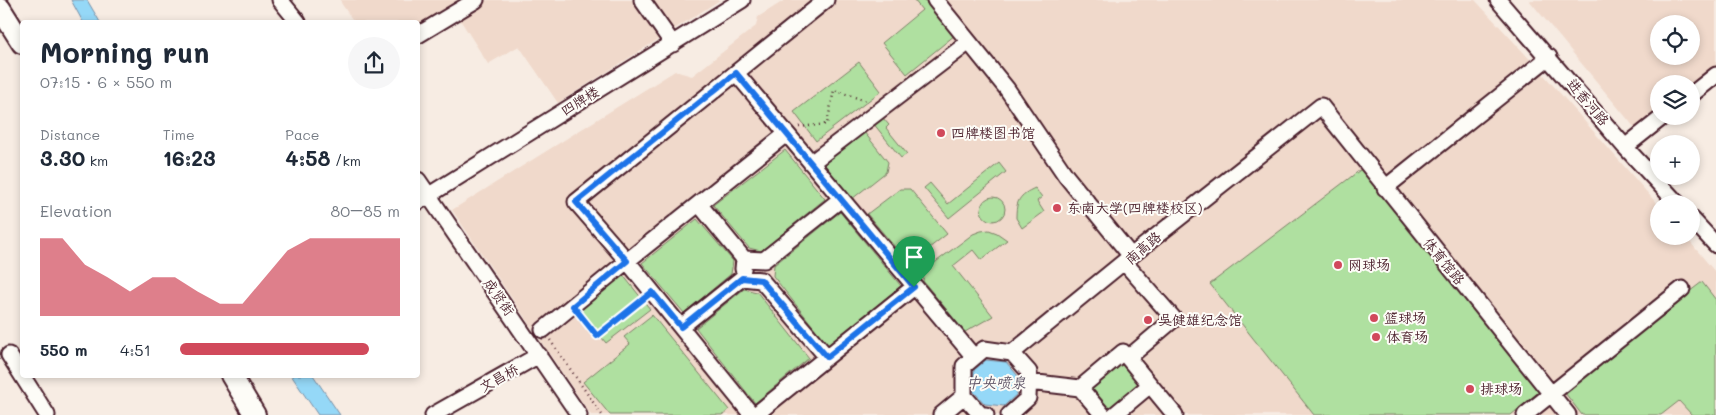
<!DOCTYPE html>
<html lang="en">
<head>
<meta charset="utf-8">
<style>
	body { margin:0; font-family:Mali,"LXGW WenKai TC",sans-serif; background:#f6f6f7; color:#1f2937; height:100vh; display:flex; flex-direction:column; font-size:19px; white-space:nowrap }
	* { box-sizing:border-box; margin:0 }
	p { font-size:16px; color:#747a83 }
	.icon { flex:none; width:28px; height:28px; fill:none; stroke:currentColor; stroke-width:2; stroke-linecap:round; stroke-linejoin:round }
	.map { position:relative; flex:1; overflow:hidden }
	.details { position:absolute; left:20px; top:20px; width:400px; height:358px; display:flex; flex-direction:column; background:#fff; border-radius:5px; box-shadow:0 2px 8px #0003 }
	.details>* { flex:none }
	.fabs { position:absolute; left:1650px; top:15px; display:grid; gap:10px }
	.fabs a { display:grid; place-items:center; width:50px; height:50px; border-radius:50%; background:#fff; box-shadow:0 2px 8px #0003; font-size:25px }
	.pin { position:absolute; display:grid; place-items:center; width:42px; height:42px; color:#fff; margin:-51px -21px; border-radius:50% 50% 50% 0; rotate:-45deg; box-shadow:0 0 5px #0007 }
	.pin .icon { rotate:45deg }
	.round { display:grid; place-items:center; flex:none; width:52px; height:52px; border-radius:26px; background:#f6f6f7 }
	.head { display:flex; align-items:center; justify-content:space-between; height:85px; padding:0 20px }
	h1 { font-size:28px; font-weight:800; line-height:38px }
	.figures { display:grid; grid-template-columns:repeat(3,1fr); gap:8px; height:85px; padding:5px 20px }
	.figures div { display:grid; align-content:center }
	.figures b { font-size:21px; font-weight:800 }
	.figures small { font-size:14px; font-weight:400 }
	.figures p { font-size:14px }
	.chart { height:140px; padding:10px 20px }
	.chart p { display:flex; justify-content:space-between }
	.chart svg { width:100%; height:90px; margin-top:5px; fill:#d1495b; opacity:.7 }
	ul { padding:0 20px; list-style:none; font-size:16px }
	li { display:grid; grid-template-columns:80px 60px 1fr; align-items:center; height:38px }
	li i { height:12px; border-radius:6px; background:#d1495b }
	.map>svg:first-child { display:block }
	.built { fill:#f0d9cb; fill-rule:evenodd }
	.green { fill:#afe0a0; stroke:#7c8066 }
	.water { fill:#95d8f7; stroke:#778ea5 }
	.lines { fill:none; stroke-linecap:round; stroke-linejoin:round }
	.minor-casing { stroke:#4a1f2b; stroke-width:19 }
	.major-casing { stroke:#4a1f2b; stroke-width:24 }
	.path { stroke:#4a1f2b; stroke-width:2.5; stroke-dasharray:1 4; stroke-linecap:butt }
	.minor { stroke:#fdfcf7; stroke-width:15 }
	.major { stroke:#fdfcf7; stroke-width:20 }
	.route-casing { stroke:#fff; stroke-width:10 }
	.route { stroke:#1a73e8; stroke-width:6 }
	.poi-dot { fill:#d1495b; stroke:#fdfcf7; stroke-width:2 }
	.labels { text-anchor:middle; stroke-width:4; stroke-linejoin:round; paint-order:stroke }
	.street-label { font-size:14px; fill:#4a1f2b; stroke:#fdfcf7 }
	.poi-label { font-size:14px; fill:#4a1f2b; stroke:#fdfcf7; text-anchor:start }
	.water-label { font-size:15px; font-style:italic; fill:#605668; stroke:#fdfcf7 }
</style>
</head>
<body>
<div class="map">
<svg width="1716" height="415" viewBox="0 0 1716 415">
	<rect width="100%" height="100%" fill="#f7ece3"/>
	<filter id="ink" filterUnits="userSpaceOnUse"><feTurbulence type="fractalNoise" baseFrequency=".02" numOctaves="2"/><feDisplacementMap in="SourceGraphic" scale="10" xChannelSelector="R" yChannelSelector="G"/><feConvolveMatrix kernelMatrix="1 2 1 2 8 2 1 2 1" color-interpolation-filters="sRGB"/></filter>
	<g filter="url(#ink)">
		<path class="built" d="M 341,0 L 720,0 L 558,103 L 519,46 L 488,64 L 459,18 L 418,44 L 418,22 L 354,22 L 341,3 Z
			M 785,0 L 1475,0 L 1537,67 L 1659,206 L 1659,236 L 1685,236 L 1716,273 L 1716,415 L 591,415 L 452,210 L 675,71 L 692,76 L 756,26 L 758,17 Z
			M 1529,0 L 1716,0 L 1716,65 L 1691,84 L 1659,84 L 1659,110 L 1635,128 ZM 1659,24 L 1691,24 L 1691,56 L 1659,56 Z"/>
		<path class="green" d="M 914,0 L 927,0 L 955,35 L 907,74 L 882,43 L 922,10 Z
			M 859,62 L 881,91 L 816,141 L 794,112 Z
			M 882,117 L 889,125 L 886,128 L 907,154 L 901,158 L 873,123 Z
			M 864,132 L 888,162 L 886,172 L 852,199 L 822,163 Z
			M 785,150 L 825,199 L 761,251 L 749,248 L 713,205 Z
			M 999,163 L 1006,172 L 949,218 L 924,188 L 930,183 L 948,204 Z
			M 1364,167 L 1542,389 L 1511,415 L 1314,415 L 1210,284 Z
			M 1035,188 L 1042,197 L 1037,201 L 1044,212 L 1022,228 L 1016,218 C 1016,201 1019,195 1035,188 Z
			M 900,189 L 910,189 L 947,234 L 915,259 L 906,260 L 867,214 Z
			M981 209a12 12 0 1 1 24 0a12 12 0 1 1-24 0Z
			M 840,212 L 901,286 L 828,345 L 773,276 L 774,265 Z
			M 697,219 L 733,261 L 731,274 L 684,313 L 642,263 Z
			M 989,230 L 997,233 L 1007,240 L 981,260 L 973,250 L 953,266 L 993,316 L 965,332 L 923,281 L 925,270 L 973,234 L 981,231 Z
			M 623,275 L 650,309 L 606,343 L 579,310 Z
			M 1702,282 L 1716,300 L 1716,415 L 1692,415 L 1679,401 L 1661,415 L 1582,415 L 1562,389 Z
			M 744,289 L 757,292 L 809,358 L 755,403 L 696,328 Z
			M 652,315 L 729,410 L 723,415 L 610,415 L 583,382 L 630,344 L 624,337 Z
			M 1123,352 L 1150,385 L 1114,415 L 1080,388 Z"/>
		<path class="water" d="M 71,0 L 87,0 L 100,22 L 83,22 Z
			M 986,360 L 1006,362 L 1018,376 L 1017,394 L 1004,406 L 985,404 L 973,391 L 974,370 Z
			M 291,375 L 313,375 L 340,415 L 318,415 Z"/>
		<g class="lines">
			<g class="minor-casing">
				<path id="minor" d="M 280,0 L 298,22
					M 642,0 L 673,44
					M 935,0 L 969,42
					M 1498,0 L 1625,147 L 1678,204
					M 418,35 L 476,0
					M 736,73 L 974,357
					M 1691,95 L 1716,75
					M 1625,147 L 1664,116
					M 811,163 L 969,42 L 1007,89 L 1066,176 L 1131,256
					M 418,180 L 579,415
					M 1385,188 L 1549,57
					M 418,202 L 742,0
					M 699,204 L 744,259 L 743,269
					M 1691,218 L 1716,245
					M 744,259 L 764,260 L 841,199
					M 1125,263 L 1174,319 L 1128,358
					M 681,327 L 742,278 L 761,280 L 827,357
					M 543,330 L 627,261 L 786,134
					M 1012,353 L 1131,256 L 1321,106 L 1568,415
					M 9,355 L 47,415
					M 1029,382 L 1080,388
					M 433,415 L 539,355
					M 752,415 L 628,262 L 576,202 L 826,0
					M 755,415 L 914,287
					M 941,415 L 964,396
					M 986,415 L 981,415 L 964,396 L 964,366 L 984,349 L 1012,353 L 1029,372 L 1028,398 L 1009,415
					M 1103,415 L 1080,388 L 1123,352 L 1175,415
					M 1114,415 L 1150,385
					M 1525,415 L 1682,289"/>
			</g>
			<g class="major-casing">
				<path id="major" d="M 0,8 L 22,43
					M 231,375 L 255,415"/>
			</g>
			<path class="path" d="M 799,127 L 827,124 L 834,90 L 869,102
				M 581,317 L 597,336 L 642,301
				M 550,340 L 602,415"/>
			<use href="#minor" class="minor"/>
			<use href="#major" class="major"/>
		</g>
	</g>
	<g class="lines" filter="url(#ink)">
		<g class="route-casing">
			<path id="route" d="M 736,73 L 914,287 L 827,357 L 761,280 L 742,278 L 681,327 L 652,292 L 597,336 L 573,306 L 627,261 L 576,202 Z"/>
		</g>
		<use href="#route" class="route"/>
	</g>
	<g class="poi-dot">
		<circle cx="941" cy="133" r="5"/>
		<circle cx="1057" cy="208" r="5"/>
		<circle cx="1338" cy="265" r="5"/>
		<circle cx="1374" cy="318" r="5"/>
		<circle cx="1148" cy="320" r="5"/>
		<circle cx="1376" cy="337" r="5"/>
		<circle cx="1470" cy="389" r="5"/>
	</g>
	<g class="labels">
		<g class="street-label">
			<text transform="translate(580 101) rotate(-32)" y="5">四牌楼</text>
			<text transform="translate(1588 102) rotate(50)" y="5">进香河路</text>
			<text transform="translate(1143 248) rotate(-40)" y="5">南高路</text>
			<text transform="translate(1444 261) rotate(51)" y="5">体育馆路</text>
			<text transform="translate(499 297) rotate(55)" y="5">成贤街</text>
			<text transform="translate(499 378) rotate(-29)" y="5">文昌桥</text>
		</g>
		<g class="poi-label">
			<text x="951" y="138">四牌楼图书馆</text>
			<text x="1067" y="213">东南大学(四牌楼校区)</text>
			<text x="1348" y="270">网球场</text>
			<text x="1384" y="323">篮球场</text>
			<text x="1158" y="325">吴健雄纪念馆</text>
			<text x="1386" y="342">体育场</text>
			<text x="1480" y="394">排球场</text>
		</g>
		<g class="water-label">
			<text x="996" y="388">中央喷泉</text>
		</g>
	</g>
</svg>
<div class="fabs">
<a><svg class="icon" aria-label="locate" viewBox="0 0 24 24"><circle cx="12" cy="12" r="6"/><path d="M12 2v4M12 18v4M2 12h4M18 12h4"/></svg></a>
<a><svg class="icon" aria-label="layers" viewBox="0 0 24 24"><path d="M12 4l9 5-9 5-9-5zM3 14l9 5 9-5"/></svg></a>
<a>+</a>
<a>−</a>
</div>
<div class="pin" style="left:914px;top:287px;background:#1e9e55"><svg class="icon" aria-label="arrive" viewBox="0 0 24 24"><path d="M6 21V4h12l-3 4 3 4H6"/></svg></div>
<section class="details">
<div class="head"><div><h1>Morning run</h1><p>07:15 · 6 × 550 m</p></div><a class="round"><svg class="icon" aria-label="share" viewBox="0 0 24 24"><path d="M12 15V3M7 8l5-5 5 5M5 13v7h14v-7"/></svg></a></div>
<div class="figures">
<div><p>Distance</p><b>3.30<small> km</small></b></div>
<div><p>Time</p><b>16:23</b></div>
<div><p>Pace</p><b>4:58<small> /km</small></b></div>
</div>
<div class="chart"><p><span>Elevation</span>80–85 m</p>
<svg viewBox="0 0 160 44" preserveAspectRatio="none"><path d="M0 44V6L10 6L20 19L30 25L40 32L50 25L60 25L70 32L80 38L90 38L100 25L110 12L120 6L130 6L140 6L150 6L160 6V44z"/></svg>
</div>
<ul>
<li><b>550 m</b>4:51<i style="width:86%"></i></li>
</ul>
</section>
</div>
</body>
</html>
